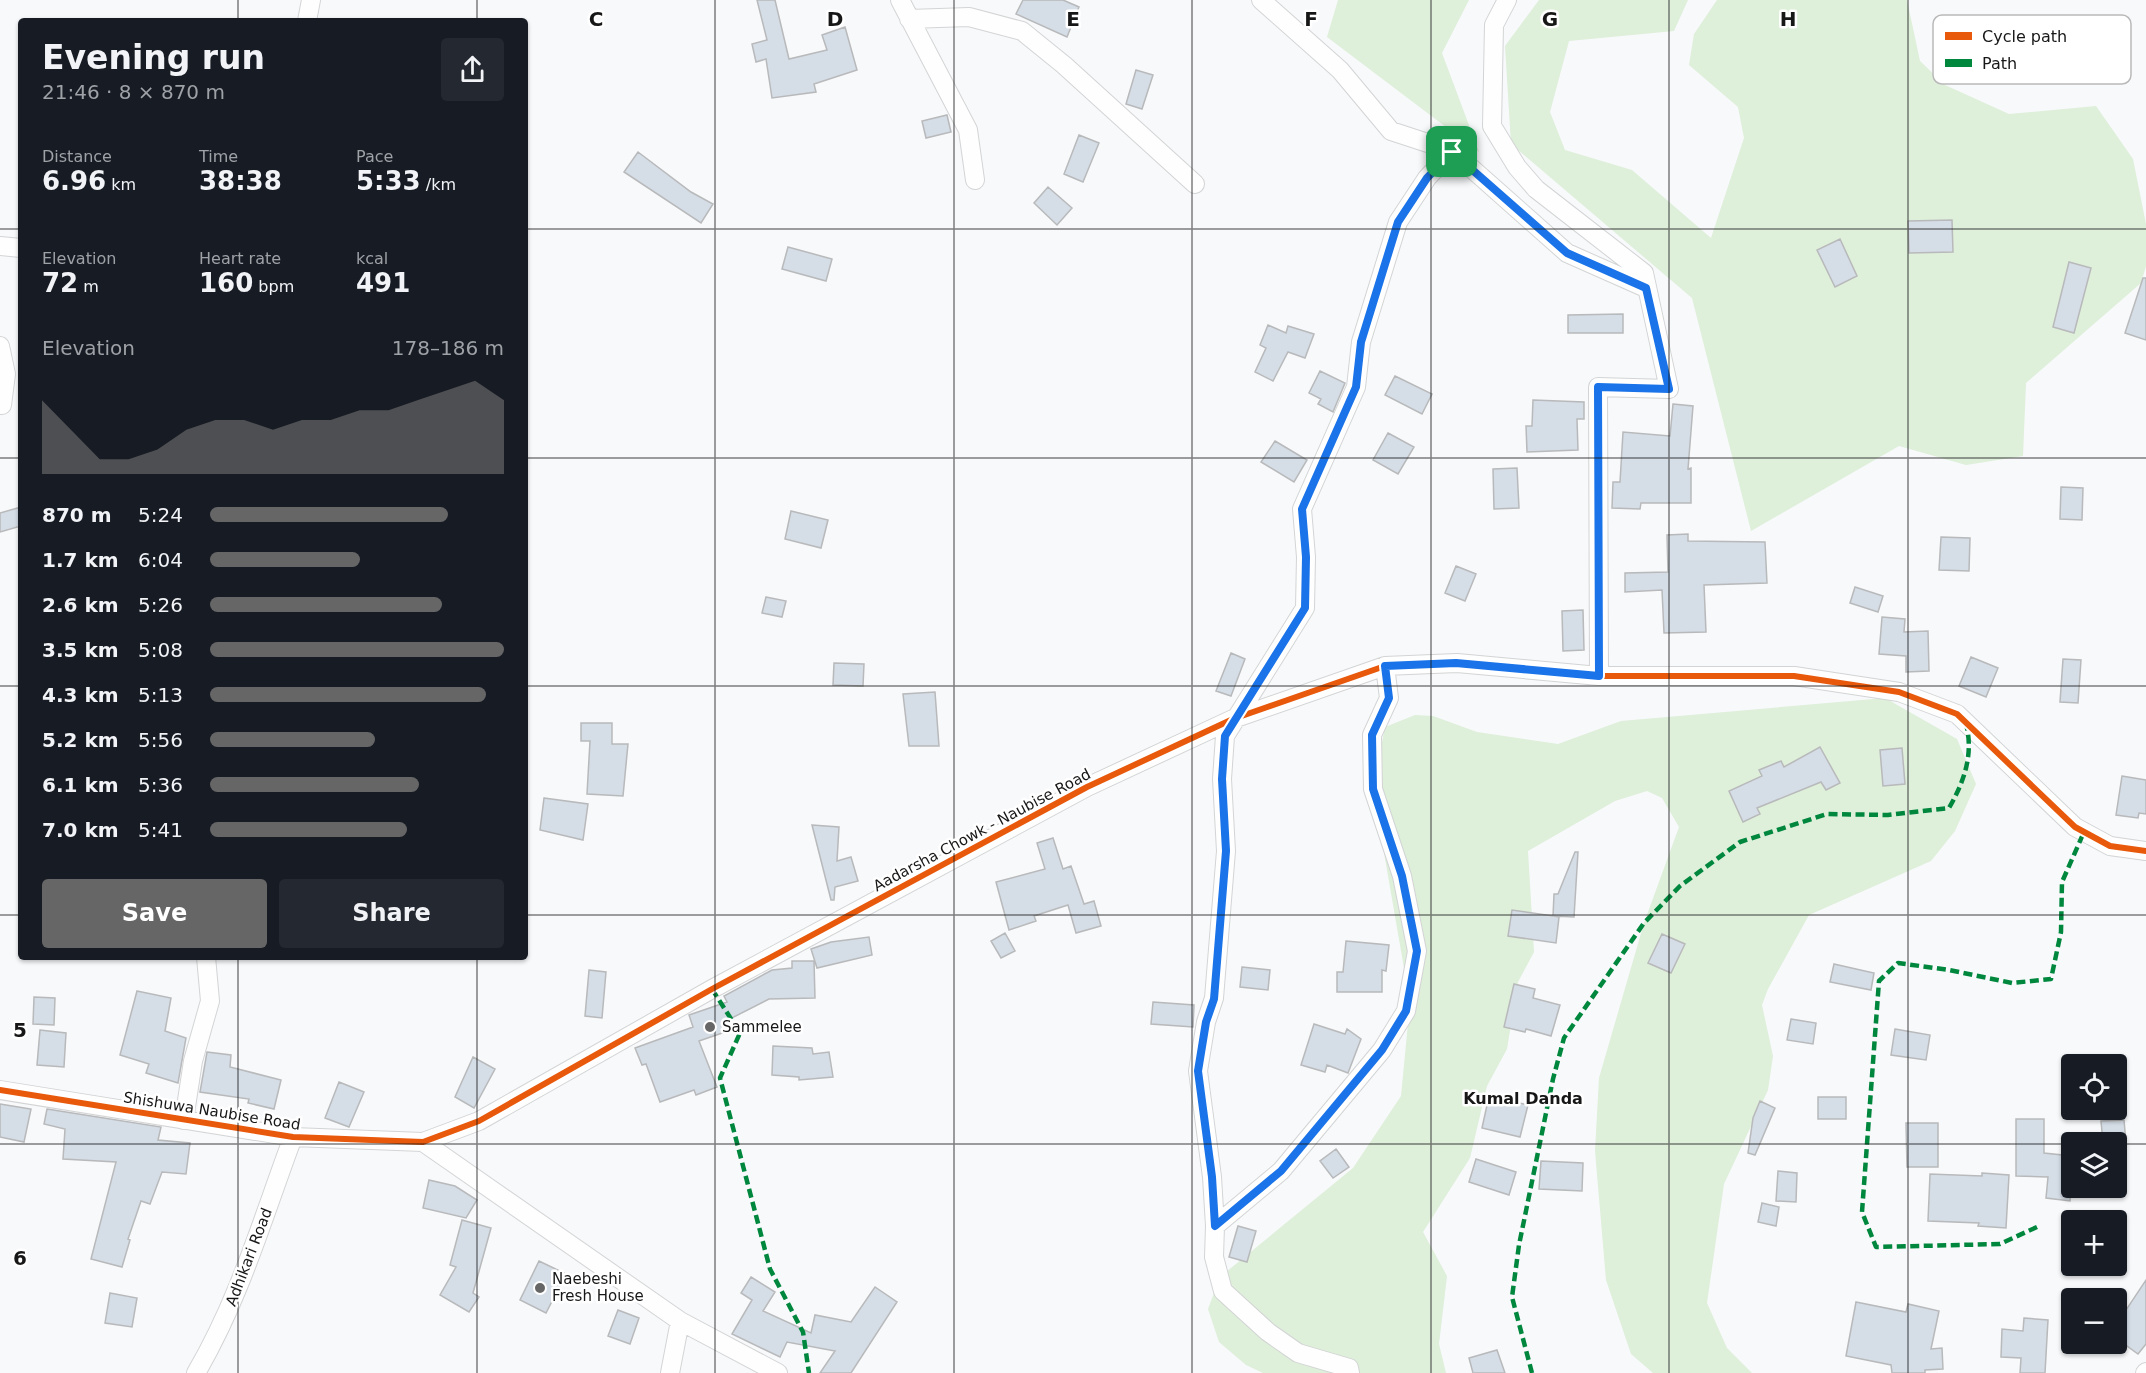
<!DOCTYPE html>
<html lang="en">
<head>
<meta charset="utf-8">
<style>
	body { margin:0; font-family:"DejaVu Sans",sans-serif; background:#242831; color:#f1f3f6; height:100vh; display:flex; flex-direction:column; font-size:22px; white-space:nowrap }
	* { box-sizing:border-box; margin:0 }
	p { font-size:20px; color:#9ea1a6 }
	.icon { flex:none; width:33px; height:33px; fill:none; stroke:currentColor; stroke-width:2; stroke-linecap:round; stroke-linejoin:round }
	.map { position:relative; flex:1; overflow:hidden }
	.drawer { position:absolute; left:18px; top:18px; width:510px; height:942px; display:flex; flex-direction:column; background:#171b24; border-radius:6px; box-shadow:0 2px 4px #0004 }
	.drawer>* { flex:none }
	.tools { position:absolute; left:2061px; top:1054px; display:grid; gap:12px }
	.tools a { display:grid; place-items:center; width:66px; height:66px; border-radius:6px; background:#171b24; box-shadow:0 2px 4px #0004; font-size:30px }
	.pin { position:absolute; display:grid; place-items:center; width:51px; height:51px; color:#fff; margin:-26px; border-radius:12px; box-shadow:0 3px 9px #0006 }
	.round { display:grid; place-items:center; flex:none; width:63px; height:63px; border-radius:6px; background:#242831 }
	.head { display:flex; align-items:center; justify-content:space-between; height:102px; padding:0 24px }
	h1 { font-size:33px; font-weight:700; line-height:45px }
	.figures { display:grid; grid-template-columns:repeat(3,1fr); gap:9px; height:102px; padding:6px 24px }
	.figures div { display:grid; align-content:center }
	.figures b { font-size:26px; font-weight:700 }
	.figures small { font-size:16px; font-weight:400 }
	.figures p { font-size:16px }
	.chart { height:168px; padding:12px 24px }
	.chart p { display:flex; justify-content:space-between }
	.chart svg { width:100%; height:108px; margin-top:6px; fill:#666667; opacity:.7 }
	.action { display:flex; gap:12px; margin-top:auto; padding:12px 24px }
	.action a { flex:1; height:69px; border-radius:6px; background:#666667; color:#fff; font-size:24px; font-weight:700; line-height:69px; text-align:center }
	.action a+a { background:#242831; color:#f1f3f6 }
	ul { padding:0 24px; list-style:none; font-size:20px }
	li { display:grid; grid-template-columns:96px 72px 1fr; align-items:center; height:45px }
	li i { height:15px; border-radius:8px; background:#666667 }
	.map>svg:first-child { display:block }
	.green { fill:#deefda }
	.building { fill:#d5dde7; stroke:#b8b9ba; stroke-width:1.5 }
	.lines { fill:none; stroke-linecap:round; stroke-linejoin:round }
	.minor-casing { stroke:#d3d4d5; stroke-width:20 }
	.minor { stroke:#fefefe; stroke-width:18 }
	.quiet { stroke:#00873e; stroke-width:4.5; stroke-dasharray:9 4.5; stroke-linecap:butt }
	.cycleway-casing { stroke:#fff; stroke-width:10 }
	.cycleway { stroke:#e8590c; stroke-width:6 }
	.route-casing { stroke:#fff; stroke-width:12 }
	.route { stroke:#1a73e8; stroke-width:8 }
	.grid { fill:none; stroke:#171718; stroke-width:1.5; stroke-opacity:0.55 }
	.poi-dot { fill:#666667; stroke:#fff; stroke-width:2 }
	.labels { text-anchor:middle; stroke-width:5; stroke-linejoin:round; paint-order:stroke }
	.street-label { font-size:15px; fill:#171718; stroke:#fff }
	.poi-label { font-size:15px; fill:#171718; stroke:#fff; text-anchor:start }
	.neighbourhood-label { font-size:16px; font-weight:bold; fill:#171718; stroke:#fff }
	.key { fill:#fff; stroke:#b9b9ba; stroke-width:1.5 }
	.key-label { font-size:16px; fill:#171718 }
	.grid-label { font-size:20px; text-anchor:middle; font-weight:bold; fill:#171718; stroke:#fff; stroke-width:5; stroke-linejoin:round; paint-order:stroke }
</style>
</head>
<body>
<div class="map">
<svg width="2146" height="1373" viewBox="0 0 2146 1373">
	<rect width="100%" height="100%" fill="#f8f9fb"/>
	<path class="green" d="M 1338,0 L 1469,0 L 1442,53 L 1479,152 L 1327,37 Z
		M 1539,0 L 1688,0 L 1674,31 L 1569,41 L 1550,112 L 1565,150 L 1632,170 L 1711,238 L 1744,138 L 1738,107 L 1689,65 L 1694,34 L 1717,0 L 1907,0 L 1920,61 L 1945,85 L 2009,114 L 2096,106 L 2133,159 L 2146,224 L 2146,266 L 2141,283 L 2026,383 L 2023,456 L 1966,465 L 1899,446 L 1751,531 L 1692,298 L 1511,144 L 1505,46 Z
		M 1885,698 L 1957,739 L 1976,784 L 1955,831 L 1931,861 L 1809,915 L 1768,989 L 1762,1005 L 1773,1056 L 1768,1090 L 1724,1184 L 1707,1303 L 1727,1348 L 1752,1373 L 1653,1373 L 1631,1354 L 1606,1280 L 1595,1151 L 1599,1078 L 1644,923 L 1679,827 L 1662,798 L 1647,791 L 1615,801 L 1528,851 L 1534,952 L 1518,982 L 1507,1049 L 1487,1086 L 1470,1158 L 1423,1232 L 1447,1276 L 1439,1344 L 1446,1373 L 1263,1373 L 1246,1365 L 1219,1342 L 1208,1309 L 1220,1277 L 1353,1168 L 1401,1096 L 1410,1003 L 1373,789 L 1385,727 L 1415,715 L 1433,716 L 1477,732 L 1558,744 L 1621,721 Z"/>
	<path class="building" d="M 757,0 L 775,0 L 789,59 L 827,50 L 822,35 L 845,27 L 857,70 L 814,84 L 816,92 L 772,98 L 766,59 L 756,62 L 752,44 L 767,40 Z
		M 1023,0 L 1063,0 L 1079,7 L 1067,37 L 1016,14 Z
		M 1136,70 L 1153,75 L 1142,109 L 1126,104 Z
		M 947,115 L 951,132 L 926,138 L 922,121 Z
		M 1079,135 L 1099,143 L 1083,182 L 1064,174 Z
		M 638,152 L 691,192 L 713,204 L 701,223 L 624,172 Z
		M 1048,187 L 1072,208 L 1057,225 L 1034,203 Z
		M 1952,220 L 1953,252 L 1909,253 L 1908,221 Z
		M 1840,239 L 1857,276 L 1835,287 L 1817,250 Z
		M 788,247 L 832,259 L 826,281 L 782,269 Z
		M 2069,262 L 2091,268 L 2074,333 L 2053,327 Z
		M 2143,278 L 2146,278 L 2146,340 L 2125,333 Z
		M 1623,314 L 1623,333 L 1568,333 L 1568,315 Z
		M 1268,325 L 1286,333 L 1288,326 L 1314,334 L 1305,358 L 1288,352 L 1273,381 L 1255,372 L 1266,348 L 1260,345 Z
		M 1320,371 L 1345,383 L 1333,412 L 1318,404 L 1321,399 L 1309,393 Z
		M 1395,376 L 1432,394 L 1422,414 L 1385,395 Z
		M 1533,400 L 1584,402 L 1584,419 L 1577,419 L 1578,450 L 1527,452 L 1526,426 L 1532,426 Z
		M 1673,404 L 1693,406 L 1688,469 L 1691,468 L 1691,503 L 1641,503 L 1640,509 L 1612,508 L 1613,482 L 1620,482 L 1623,432 L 1670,436 Z
		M 1388,433 L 1414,447 L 1398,474 L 1373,460 Z
		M 1275,441 L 1307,460 L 1294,482 L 1261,462 Z
		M 1517,468 L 1519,508 L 1494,509 L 1493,469 Z
		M 2061,487 L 2083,488 L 2082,520 L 2060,519 Z
		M 21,507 L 21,526 L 0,532 L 0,513 Z
		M 791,511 L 828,520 L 821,548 L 785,539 Z
		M 1688,534 L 1688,541 L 1765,542 L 1767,583 L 1704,585 L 1706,632 L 1664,633 L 1662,590 L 1625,592 L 1625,573 L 1668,572 L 1667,535 Z
		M 1941,537 L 1970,538 L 1969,571 L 1939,570 Z
		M 1456,566 L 1476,574 L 1465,601 L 1445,593 Z
		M 1855,587 L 1883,596 L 1878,612 L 1850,603 Z
		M 766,597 L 786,601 L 782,617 L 762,613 Z
		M 1583,610 L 1584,650 L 1563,651 L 1562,611 Z
		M 1882,617 L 1905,619 L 1904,632 L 1928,631 L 1929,671 L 1906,672 L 1906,656 L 1879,654 Z
		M 1231,653 L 1245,659 L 1231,696 L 1216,691 Z
		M 1971,657 L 1998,668 L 1986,697 L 1959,686 Z
		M 2063,659 L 2081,660 L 2078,703 L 2060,702 Z
		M 834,663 L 864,664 L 863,686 L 833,685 Z
		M 935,692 L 939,746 L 909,746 L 903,694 Z
		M 581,723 L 612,723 L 612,744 L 628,744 L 623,796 L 587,794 L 590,741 L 581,741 Z
		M 1820,747 L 1840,783 L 1826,790 L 1821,782 L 1757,808 L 1760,814 L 1743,822 L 1729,791 L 1762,776 L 1759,770 L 1781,761 L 1784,767 Z
		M 1902,748 L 1905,784 L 1883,786 L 1880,750 Z
		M 2122,776 L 2146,780 L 2146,814 L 2139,813 L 2138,818 L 2116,815 Z
		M 544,798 L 588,804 L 583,840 L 540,830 Z
		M 812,825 L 839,827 L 837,861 L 851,857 L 858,881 L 835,887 L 834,900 L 831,900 Z
		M 1053,838 L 1063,869 L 1071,866 L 1084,904 L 1094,901 L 1101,926 L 1076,933 L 1068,905 L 1034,916 L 1036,921 L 1009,930 L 996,882 L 1045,869 L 1037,843 Z
		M 1575,852 L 1578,852 L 1574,917 L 1554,916 L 1559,917 L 1556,943 L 1508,936 L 1512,910 L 1553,916 L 1554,894 L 1558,894 Z
		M 1005,933 L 1015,951 L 1001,958 L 991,941 Z
		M 1662,934 L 1685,944 L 1671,973 L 1648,963 Z
		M 869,937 L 872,955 L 817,968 L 811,949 L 831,942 Z
		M 1346,941 L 1389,945 L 1386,971 L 1382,970 L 1382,992 L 1337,992 L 1337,972 L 1343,972 Z
		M 792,961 L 814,961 L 815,998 L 769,999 L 724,1022 L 728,1031 L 699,1041 L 717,1087 L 696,1095 L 694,1090 L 660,1102 L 646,1064 L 642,1065 L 635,1048 L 693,1027 L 689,1015 L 727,1002 L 724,996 L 772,970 L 792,968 Z
		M 1834,964 L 1874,973 L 1871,990 L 1830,982 Z
		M 1242,967 L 1270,970 L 1268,990 L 1240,987 Z
		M 589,970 L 606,972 L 602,1018 L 585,1016 Z
		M 1514,984 L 1535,989 L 1533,998 L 1560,1005 L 1551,1036 L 1526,1029 L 1525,1032 L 1504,1027 Z
		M 137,991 L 171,998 L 165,1031 L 186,1038 L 178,1083 L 146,1073 L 149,1064 L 120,1055 Z
		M 34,997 L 55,998 L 54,1025 L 33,1024 Z
		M 1153,1002 L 1194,1005 L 1193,1027 L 1151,1024 Z
		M 1791,1019 L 1816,1023 L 1813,1044 L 1787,1040 Z
		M 1314,1024 L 1345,1034 L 1347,1029 L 1361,1039 L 1348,1073 L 1327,1065 L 1325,1072 L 1301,1065 Z
		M 1895,1029 L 1930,1035 L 1926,1060 L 1891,1055 Z
		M 40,1030 L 66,1033 L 64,1067 L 37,1065 Z
		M 773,1046 L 812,1048 L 813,1054 L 829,1052 L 833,1077 L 799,1080 L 799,1077 L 772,1075 Z
		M 207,1052 L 231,1055 L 230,1067 L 281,1080 L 274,1109 L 248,1103 L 249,1099 L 200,1092 Z
		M 473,1057 L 495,1069 L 474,1108 L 455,1097 Z
		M 339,1082 L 364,1092 L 349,1127 L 325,1118 Z
		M 1489,1096 L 1528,1105 L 1520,1137 L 1482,1128 Z
		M 1818,1097 L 1846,1097 L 1846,1119 L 1818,1119 Z
		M 1760,1101 L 1775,1108 L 1755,1155 L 1748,1153 L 1753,1118 Z
		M 0,1104 L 31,1109 L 24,1142 L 0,1137 Z
		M 47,1109 L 161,1127 L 158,1140 L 190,1143 L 186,1174 L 162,1172 L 150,1204 L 141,1201 L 128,1239 L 130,1240 L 122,1267 L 91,1259 L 116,1162 L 63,1159 L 65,1129 L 44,1124 Z
		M 2016,1119 L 2044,1119 L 2044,1153 L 2072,1156 L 2070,1201 L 2046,1198 L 2048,1177 L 2016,1176 Z
		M 2124,1120 L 2126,1143 L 2103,1143 L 2101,1121 Z
		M 1906,1123 L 1938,1123 L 1938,1167 L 1907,1167 Z
		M 1336,1149 L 1349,1167 L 1333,1178 L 1320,1161 Z
		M 1476,1159 L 1516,1172 L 1509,1195 L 1469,1182 Z
		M 1541,1161 L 1583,1163 L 1582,1191 L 1539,1189 Z
		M 1778,1171 L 1797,1173 L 1796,1202 L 1776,1201 Z
		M 1982,1173 L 2009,1175 L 2006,1228 L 1978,1226 L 1979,1223 L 1928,1221 L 1930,1174 L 1982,1176 Z
		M 429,1180 L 455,1186 L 477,1200 L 466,1218 L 423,1208 Z
		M 1762,1203 L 1779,1207 L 1776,1226 L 1758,1222 Z
		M 462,1220 L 491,1228 L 473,1293 L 479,1297 L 469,1312 L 440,1295 L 456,1267 L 450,1265 Z
		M 1238,1226 L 1256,1231 L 1247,1262 L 1229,1257 Z
		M 539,1261 L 566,1274 L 546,1313 L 520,1300 Z
		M 751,1277 L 775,1292 L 763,1311 L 811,1333 L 815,1315 L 851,1322 L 875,1287 L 897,1302 L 851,1373 L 820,1373 L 835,1351 L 787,1342 L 780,1357 L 732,1334 L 752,1300 L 741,1293 Z
		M 2146,1280 L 2146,1344 L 2138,1354 L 2116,1338 L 2116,1325 Z
		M 110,1293 L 137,1298 L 132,1327 L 105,1323 Z
		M 1856,1302 L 1906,1312 L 1908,1304 L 1939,1311 L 1931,1349 L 1942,1348 L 1943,1369 L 1925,1370 L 1925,1373 L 1892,1373 L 1891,1365 L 1846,1356 Z
		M 618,1310 L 639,1318 L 630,1344 L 608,1336 Z
		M 2024,1318 L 2048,1320 L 2045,1373 L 2020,1373 L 2021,1358 L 2001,1357 L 2002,1329 L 2023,1331 Z
		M 1497,1350 L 1505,1373 L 1473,1373 L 1469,1358 Z"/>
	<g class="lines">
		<g class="minor-casing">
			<path id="minor" d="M 900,0 L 968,130 L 975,180
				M 1261,0 L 1340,70 L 1391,131 L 1452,151 L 1567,253 L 1646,288
				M 1507,0 L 1494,25 L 1492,126 L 1517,167 L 1536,189 L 1644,273 L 1669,389 L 1598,387 L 1599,676
				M 909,19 L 969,17 L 1022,31 L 1064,65 L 1195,184
				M 307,21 L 311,0
				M 0,246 L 21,248
				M 0,346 L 6,374 L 2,405 L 0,405
				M 0,1090 L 293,1137 L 423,1142 L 479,1121 L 712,989 L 1087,787 L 1233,719 L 1385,666 L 1457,663 L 1599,676 L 1794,676 L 1899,692 L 1957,714 L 2075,827 L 2110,846 L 2146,851
				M 184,1120 L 193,1061 L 210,1001 L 206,957
				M 423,1142 L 680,1321 L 778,1373
				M 1215,1226 L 1212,1177 L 1198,1071 L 1206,1022 L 1214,998 L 1226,851 L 1222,779 L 1225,736 L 1305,608 L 1306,557 L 1302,509 L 1356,387 L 1361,342 L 1398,222 L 1427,178 L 1452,151
				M 196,1373 C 240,1298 263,1217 293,1137
				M 670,1373 L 680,1321
				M 1350,1373 L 1349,1368 L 1298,1353 L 1268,1332 L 1223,1291 L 1214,1257 L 1215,1226 L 1281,1171 L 1382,1050 L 1406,1011 L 1417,951 L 1402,876 L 1373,789 L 1372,735 L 1389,698 L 1385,666
				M 2145,1373 L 2146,1372"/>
		</g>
		<use href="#minor" class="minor"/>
		<path class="quiet" d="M 712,989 L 740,1033 L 720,1078 L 770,1269 L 803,1332 L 809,1373
			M 2037,1227 L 2000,1244 L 1876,1247 L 1862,1212 L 1879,981 L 1898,963 L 1949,970 L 2012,983 L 2051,979 L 2061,932 L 2062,882 L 2084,832
			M 1532,1373 L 1512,1297 L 1519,1245 L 1553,1079 L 1564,1038 L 1644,923 L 1680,886 L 1740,842 L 1827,814 L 1888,815 L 1949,808 C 1964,782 1974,754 1966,724"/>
		<g class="cycleway-casing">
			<path id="cycleway" d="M 0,1090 L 293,1137 L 423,1142 L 479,1121 L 712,989 L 1087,787 L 1233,719 L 1385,666 L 1457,663 L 1599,676 L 1794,676 L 1899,692 L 1957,714 L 2075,827 L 2110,846 L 2146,851
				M 1215,1226 L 1212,1177 L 1198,1071 L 1206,1022 L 1214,998 L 1226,851 L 1222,779 L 1225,736 L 1305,608 L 1306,557 L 1302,509 L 1356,387 L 1361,342 L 1398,222 L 1427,178 L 1452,151"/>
		</g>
		<use href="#cycleway" class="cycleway"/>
	</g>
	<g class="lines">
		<g class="route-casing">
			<path id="route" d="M 1452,152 L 1567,253 L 1646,288 L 1669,389 L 1598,387 L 1599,676 L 1456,663 L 1385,666 L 1389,698 L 1372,735 L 1373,789 L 1402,876 L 1417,951 L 1406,1011 L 1382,1050 L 1281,1171 L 1215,1226 L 1212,1177 L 1198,1071 L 1206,1022 L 1214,999 L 1226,851 L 1222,779 L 1225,736 L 1305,608 L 1306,557 L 1302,509 L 1356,387 L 1361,342 L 1398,222 L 1427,178 Z"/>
		</g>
		<use href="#route" class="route"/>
	</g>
	<path class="grid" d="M 238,0 L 238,21M 477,0 L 477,21M 715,0 L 715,1373M 954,0 L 954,1373M 1192,0 L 1192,1373M 1431,0 L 1431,1373M 1669,0 L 1669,1373M 1908,0 L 1908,1373M 0,229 L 21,229M 525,229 L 2146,229M 0,458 L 21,458M 525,458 L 2146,458M 0,686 L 21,686M 525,686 L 2146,686M 0,915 L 21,915M 525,915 L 2146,915M 238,957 L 238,1373M 477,957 L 477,1373M 0,1144 L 2072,1144M 2116,1144 L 2146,1144"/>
	<g class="poi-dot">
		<circle cx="710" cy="1027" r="6"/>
		<circle cx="540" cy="1288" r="6"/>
	</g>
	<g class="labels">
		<g class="street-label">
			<text transform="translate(982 830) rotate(-28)" y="5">Aadarsha Chowk - Naubise Road</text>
			<text transform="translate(212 1111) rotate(9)" y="5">Shishuwa Naubise Road</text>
			<text transform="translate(249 1257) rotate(-69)" y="5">Adhikari Road</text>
		</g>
		<g class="poi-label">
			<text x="722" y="1032">Sammelee</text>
			<text x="552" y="1284">Naebeshi<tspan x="552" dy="17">Fresh House</tspan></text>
		</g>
		<g class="neighbourhood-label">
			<text x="1523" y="1104">Kumal Danda</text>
		</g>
	</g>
	<rect x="1933" y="15" width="198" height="69" rx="9" class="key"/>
	<rect x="1945" y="32" width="27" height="8" fill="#e8590c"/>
	<rect x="1945" y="59" width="27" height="8" fill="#00873e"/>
	<g class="key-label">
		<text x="1982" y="42">Cycle path</text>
		<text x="1982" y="69">Path</text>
	</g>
	<g class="grid-label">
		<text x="596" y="26">C</text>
		<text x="835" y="26">D</text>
		<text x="1073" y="26">E</text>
		<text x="1311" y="26">F</text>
		<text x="1550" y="26">G</text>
		<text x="1788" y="26">H</text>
		<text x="20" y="1037">5</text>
		<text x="20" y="1265">6</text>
	</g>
</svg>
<div class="tools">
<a><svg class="icon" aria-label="locate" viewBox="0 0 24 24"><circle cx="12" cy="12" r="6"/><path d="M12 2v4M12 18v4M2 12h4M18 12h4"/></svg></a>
<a><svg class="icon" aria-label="layers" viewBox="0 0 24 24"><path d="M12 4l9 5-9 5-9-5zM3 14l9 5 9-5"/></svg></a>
<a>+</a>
<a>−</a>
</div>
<div class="pin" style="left:1452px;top:152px;background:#1e9e55"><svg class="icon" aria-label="arrive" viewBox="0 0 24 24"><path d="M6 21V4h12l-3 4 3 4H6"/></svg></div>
<section class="drawer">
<div class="head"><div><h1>Evening run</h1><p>21:46 · 8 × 870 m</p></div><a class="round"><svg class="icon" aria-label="share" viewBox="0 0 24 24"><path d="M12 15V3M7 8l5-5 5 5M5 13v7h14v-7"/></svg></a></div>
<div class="figures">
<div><p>Distance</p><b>6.96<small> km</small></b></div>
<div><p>Time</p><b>38:38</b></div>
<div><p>Pace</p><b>5:33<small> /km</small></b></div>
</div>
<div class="figures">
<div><p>Elevation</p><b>72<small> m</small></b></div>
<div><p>Heart rate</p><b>160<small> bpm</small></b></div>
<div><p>kcal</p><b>491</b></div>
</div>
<div class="chart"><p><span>Elevation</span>178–186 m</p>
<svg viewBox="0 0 160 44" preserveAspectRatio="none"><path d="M0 44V14L10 26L20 38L30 38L40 34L50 26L60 22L70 22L80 26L90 22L100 22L110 18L120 18L130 14L140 10L150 6L160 14V44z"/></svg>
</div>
<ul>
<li><b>870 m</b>5:24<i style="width:81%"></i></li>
<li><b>1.7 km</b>6:04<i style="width:51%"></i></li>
<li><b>2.6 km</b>5:26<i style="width:79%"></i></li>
<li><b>3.5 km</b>5:08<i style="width:100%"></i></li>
<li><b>4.3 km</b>5:13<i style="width:94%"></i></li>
<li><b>5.2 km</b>5:56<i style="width:56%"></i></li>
<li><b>6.1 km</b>5:36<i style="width:71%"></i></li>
<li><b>7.0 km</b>5:41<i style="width:67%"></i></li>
</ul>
<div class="action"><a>Save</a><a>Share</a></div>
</section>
</div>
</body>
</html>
